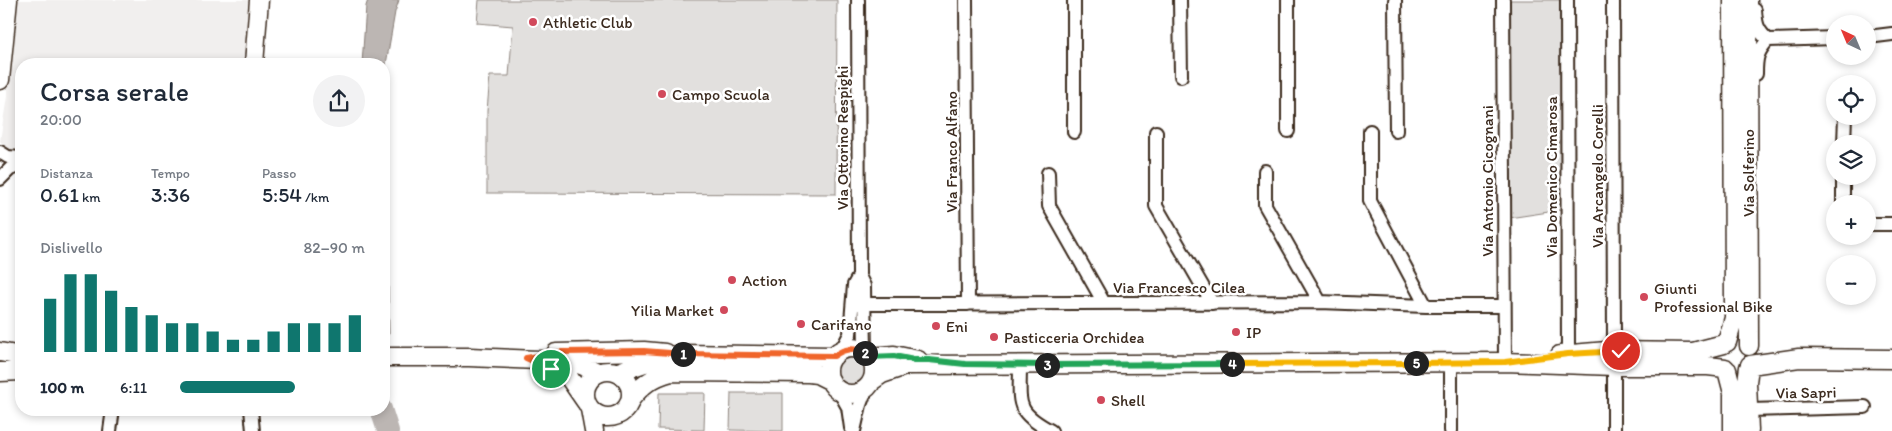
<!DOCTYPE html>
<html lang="it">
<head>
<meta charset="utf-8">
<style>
	body { margin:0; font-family:Itim,sans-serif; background:#f2f2f3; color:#1f2937; height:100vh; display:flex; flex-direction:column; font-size:19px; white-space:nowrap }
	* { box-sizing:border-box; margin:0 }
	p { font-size:16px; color:#747a83 }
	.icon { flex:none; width:28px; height:28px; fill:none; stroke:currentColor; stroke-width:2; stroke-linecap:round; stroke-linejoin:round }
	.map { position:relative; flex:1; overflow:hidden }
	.details { position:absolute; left:15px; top:58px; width:375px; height:358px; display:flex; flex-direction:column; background:#fff; border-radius:20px; box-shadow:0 2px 8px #0003 }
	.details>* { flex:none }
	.needle { width:32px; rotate:316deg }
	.fabs { position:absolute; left:1826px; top:15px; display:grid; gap:10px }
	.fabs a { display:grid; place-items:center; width:50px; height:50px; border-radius:50%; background:#fff; box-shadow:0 2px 8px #0003; font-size:25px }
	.pin { position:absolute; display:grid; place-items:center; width:42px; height:42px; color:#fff; margin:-21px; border:2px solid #fff; border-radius:50%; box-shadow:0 1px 5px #0007 }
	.km { position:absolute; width:25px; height:25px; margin:-12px; border-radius:50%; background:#222; color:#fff; font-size:14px; line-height:25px; text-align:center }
	.round { display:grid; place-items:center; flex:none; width:52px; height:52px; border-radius:26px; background:#f2f2f3 }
	.summary { display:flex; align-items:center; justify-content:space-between; height:85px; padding:0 25px }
	h1 { font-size:28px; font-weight:600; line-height:38px }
	.metrics { display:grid; grid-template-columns:repeat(3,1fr); gap:8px; height:85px; padding:5px 25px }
	.metrics div { display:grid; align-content:center }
	.metrics b { font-size:21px; font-weight:600 }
	.metrics small { font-size:14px; font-weight:400 }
	.metrics p { font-size:14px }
	.chart { height:140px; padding:10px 25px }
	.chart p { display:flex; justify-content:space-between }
	.chart svg { width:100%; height:90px; margin-top:5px; stroke:#0f766e; stroke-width:6 }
	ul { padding:0 25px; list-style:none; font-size:16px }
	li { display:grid; grid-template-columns:80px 60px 1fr; align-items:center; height:38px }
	li i { height:12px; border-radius:6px; background:#0f766e }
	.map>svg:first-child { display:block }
	.built { fill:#f1efee }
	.green { fill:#e2e0de; stroke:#8e857e }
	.water { fill:#bcb6b3; stroke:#887e77 }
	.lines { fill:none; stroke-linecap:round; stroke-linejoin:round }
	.river { stroke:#bcb6b3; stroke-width:22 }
	.street-casing { stroke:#3b2a1e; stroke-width:16 }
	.secondary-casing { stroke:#3b2a1e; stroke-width:21 }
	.street { stroke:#fff; stroke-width:12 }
	.secondary { stroke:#fff; stroke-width:18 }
	.split-1-casing { stroke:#fff; stroke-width:10 }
	.split-2-casing { stroke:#fff; stroke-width:10 }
	.split-3-casing { stroke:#fff; stroke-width:10 }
	.split-4-casing { stroke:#fff; stroke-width:10 }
	.split-5-casing { stroke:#fff; stroke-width:10 }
	.split-6-casing { stroke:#fff; stroke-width:10 }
	.split-1 { stroke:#f0652b; stroke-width:6 }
	.split-2 { stroke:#f0652b; stroke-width:6 }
	.split-3 { stroke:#22a559; stroke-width:6 }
	.split-4 { stroke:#22a559; stroke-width:6 }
	.split-5 { stroke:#f5b400; stroke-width:6 }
	.split-6 { stroke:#f5b400; stroke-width:6 }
	.poi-dot { fill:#d1495b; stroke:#fff; stroke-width:2 }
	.labels { text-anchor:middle; stroke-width:5; stroke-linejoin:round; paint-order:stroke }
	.poi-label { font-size:16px; fill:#3b2a1e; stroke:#fff; text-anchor:start }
	.street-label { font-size:16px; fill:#3b2a1e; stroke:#fff }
</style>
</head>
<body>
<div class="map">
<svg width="1892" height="431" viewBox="0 0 1892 431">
	<rect width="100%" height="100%" fill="#fff"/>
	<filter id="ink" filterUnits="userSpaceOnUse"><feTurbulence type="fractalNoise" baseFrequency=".02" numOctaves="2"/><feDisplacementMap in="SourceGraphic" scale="10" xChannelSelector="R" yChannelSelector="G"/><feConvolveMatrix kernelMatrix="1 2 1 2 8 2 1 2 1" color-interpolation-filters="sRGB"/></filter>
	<g filter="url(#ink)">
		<path class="built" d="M 18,0 L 249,0 L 244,64 L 21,64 L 21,151 L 14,150 L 5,147 L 0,141 L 13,58 Z"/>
		<path class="green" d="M 479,0 L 837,0 L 836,194 L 487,193 L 487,111 L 490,76 L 509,76 L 513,26 L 477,23 Z
			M 1509,0 L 1562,0 L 1562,210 L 1509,218 Z
			M837 372a14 14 0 1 1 28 0a14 14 0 1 1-28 0Z
			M 659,393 L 705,393 L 704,430 L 658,429 Z
			M 731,393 L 783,393 L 783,431 L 730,430 Z"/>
		<path class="water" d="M 368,0 L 399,0 L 395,12 L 384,76 L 389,334 L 384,335 L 384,64 L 362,64 L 366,6 Z"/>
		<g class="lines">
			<path class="river" d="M 381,409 L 388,431"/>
			<g class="street-casing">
				<path id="street" d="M 966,0 L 968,304
					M 1074,0 L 1074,132
					M 1180,0 L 1181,76
					M 1288,0 L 1288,131
					M 1395,0 L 1396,131
					M 1503,0 L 1505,362
					M 1567,0 L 1568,354
					M 1613,0 L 1614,351
					M 1755,10 C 1756,24 1757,30 1768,40
					M 1868,37 L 1892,34
					M 1756,74 C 1756,58 1757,52 1768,40 L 1835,38
					M 1370,131 L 1370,201 L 1426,306
					M 1156,132 L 1156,206 L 1212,303
					M 1844,144 L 1845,116
					M 0,152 L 8,157 L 21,158
					M 1265,171 L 1265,205 L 1320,302
					M 1048,173 L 1049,206 L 1104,303
					M 0,179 L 10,169 L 21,165
					M 1843,204 L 1843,176
					M 1868,224 L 1892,224
					M 859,276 L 864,286 L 865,353
					M 854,304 L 1320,302 L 1426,306 L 1504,306
					M 841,351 L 850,334 L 854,285 L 859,276 L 858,0
					M 1020,365 C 1020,404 1014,411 1051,431
					M 1614,366 L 1614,431
					M 839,391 L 848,407 L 851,428
					M 251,409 L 253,431
					M 1749,410 L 1865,407
					M 110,431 L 113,409
					M 854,431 L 860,405 L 866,389
					M 1451,431 L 1451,362"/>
			</g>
			<g class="secondary-casing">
				<path id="secondary" d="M 1748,0 L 1749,346
					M 254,64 L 259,0
					M 0,80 L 8,0
					M 1727,342 L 1734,318 L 1733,0
					M828 371a23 23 0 1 1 46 0a23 23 0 1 1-46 0Z
					M 0,352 L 21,356
					M 556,353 L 644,351 L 665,353
					M 1560,355 L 1607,351 L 1693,352 L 1724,344
					M 384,357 L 469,357 L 561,361 L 576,363 L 598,372
					M 869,357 L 894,355 L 918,360
					M 540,364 L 568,376 L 586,402
					M 1750,365 L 1799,358 L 1892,359
					M 1727,370 L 1733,393 L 1733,431
					M585 394a23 23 0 1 1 46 0a23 23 0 1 1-46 0Z
					M 0,372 L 21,371
					M 618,372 L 645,363 L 680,354 L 834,356
					M 872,381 L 882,374 L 908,365 L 1505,362 L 1614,366 L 1708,366 L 1725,368
					M 630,400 C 642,385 652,377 671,372 L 809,373 L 817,374 L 831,381
					M 590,409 L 594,431
					M 1749,431 L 1747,382 L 1749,367"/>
			</g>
			<use href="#street" class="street"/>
			<use href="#secondary" class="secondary"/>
		</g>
	</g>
	<g class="lines" filter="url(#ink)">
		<g class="split-1-casing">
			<path id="split-1" d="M 551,369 L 526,358 L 562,352 L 644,351 L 683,354"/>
		</g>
		<g class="split-2-casing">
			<path id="split-2" d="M 683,354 L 834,356 C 844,348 854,347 865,353"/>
		</g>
		<g class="split-3-casing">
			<path id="split-3" d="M 865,353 L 869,357 L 894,356 L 914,360 L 929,360 L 965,364 L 1047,365"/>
		</g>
		<g class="split-4-casing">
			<path id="split-4" d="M 1047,365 L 1232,364"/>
		</g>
		<g class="split-5-casing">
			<path id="split-5" d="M 1232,364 L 1416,363"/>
		</g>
		<g class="split-6-casing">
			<path id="split-6" d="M 1416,363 L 1505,362 L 1568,354 L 1621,351"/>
		</g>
		<use href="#split-1" class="split-1"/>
		<use href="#split-2" class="split-2"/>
		<use href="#split-3" class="split-3"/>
		<use href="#split-4" class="split-4"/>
		<use href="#split-5" class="split-5"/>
		<use href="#split-6" class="split-6"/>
	</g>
	<g class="poi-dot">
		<circle cx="533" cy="22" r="5"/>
		<circle cx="662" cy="94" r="5"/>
		<circle cx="732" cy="280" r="5"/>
		<circle cx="1644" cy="297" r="5"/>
		<circle cx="724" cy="310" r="5"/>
		<circle cx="801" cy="324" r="5"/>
		<circle cx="936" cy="326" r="5"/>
		<circle cx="1236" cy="332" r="5"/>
		<circle cx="994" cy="337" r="5"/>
		<circle cx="1101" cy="400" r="5"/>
	</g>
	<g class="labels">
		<g class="poi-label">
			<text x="543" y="28">Athletic Club</text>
			<text x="672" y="100">Campo Scuola</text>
			<text x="742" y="286">Action</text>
			<text x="1654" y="294">Giunti<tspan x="1654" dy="18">Professional Bike</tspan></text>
			<text x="714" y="316" text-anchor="end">Yilia Market</text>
			<text x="811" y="330">Carifano</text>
			<text x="946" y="332">Eni</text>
			<text x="1246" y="338">IP</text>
			<text x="1004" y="343">Pasticceria Orchidea</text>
			<text x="1111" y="406">Shell</text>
		</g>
		<g class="street-label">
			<text transform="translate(842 138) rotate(-90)" y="6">Via Ottorino Respighi</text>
			<text transform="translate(951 152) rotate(-90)" y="6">Via Franco Alfano</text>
			<text transform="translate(1748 173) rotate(-90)" y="6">Via Solferino</text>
			<text transform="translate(1597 176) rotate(-90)" y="6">Via Arcangelo Corelli</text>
			<text transform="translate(1551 177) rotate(-90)" y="6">Via Domenico Cimarosa</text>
			<text transform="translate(1487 181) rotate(-90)" y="6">Via Antonio Cicognani</text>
			<text x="1179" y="293">Via Francesco Cilea</text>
			<text transform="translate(1806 392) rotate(-1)" y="6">Via Sapri</text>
		</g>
	</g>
</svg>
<div class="fabs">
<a><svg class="needle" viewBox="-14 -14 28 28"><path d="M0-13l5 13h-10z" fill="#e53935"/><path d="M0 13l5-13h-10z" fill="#747a83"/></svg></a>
<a><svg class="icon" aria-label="locate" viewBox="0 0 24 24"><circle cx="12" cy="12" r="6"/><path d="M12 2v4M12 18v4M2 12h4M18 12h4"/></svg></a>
<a><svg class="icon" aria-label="layers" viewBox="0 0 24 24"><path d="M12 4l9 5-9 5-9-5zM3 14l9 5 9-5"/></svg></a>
<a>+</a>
<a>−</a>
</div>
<div class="pin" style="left:551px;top:369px;background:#1e9e55"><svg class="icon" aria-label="arrive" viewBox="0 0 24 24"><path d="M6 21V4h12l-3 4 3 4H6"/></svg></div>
<div class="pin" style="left:1621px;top:351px;background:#d93025"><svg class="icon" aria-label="check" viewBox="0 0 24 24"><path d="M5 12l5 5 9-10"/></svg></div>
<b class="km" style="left:683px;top:354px">1</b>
<b class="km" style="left:865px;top:353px">2</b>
<b class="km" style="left:1047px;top:365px">3</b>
<b class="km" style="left:1232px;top:364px">4</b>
<b class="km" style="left:1416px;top:363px">5</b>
<section class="details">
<div class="summary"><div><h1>Corsa serale</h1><p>20:00</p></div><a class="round"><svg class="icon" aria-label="share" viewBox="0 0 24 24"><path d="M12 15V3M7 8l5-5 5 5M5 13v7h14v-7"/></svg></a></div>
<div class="metrics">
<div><p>Distanza</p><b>0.61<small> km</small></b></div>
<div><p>Tempo</p><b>3:36</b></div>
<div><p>Passo</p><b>5:54<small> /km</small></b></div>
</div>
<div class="chart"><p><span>Dislivello</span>82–90 m</p>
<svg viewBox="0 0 160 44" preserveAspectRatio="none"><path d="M5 44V18M15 44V6M25 44V6M35 44V14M45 44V22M55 44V26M65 44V30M75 44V30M85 44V34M95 44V38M105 44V38M115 44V34M125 44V30M135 44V30M145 44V30M155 44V26"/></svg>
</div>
<ul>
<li><b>100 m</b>6:11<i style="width:62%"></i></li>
</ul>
</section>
</div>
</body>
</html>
